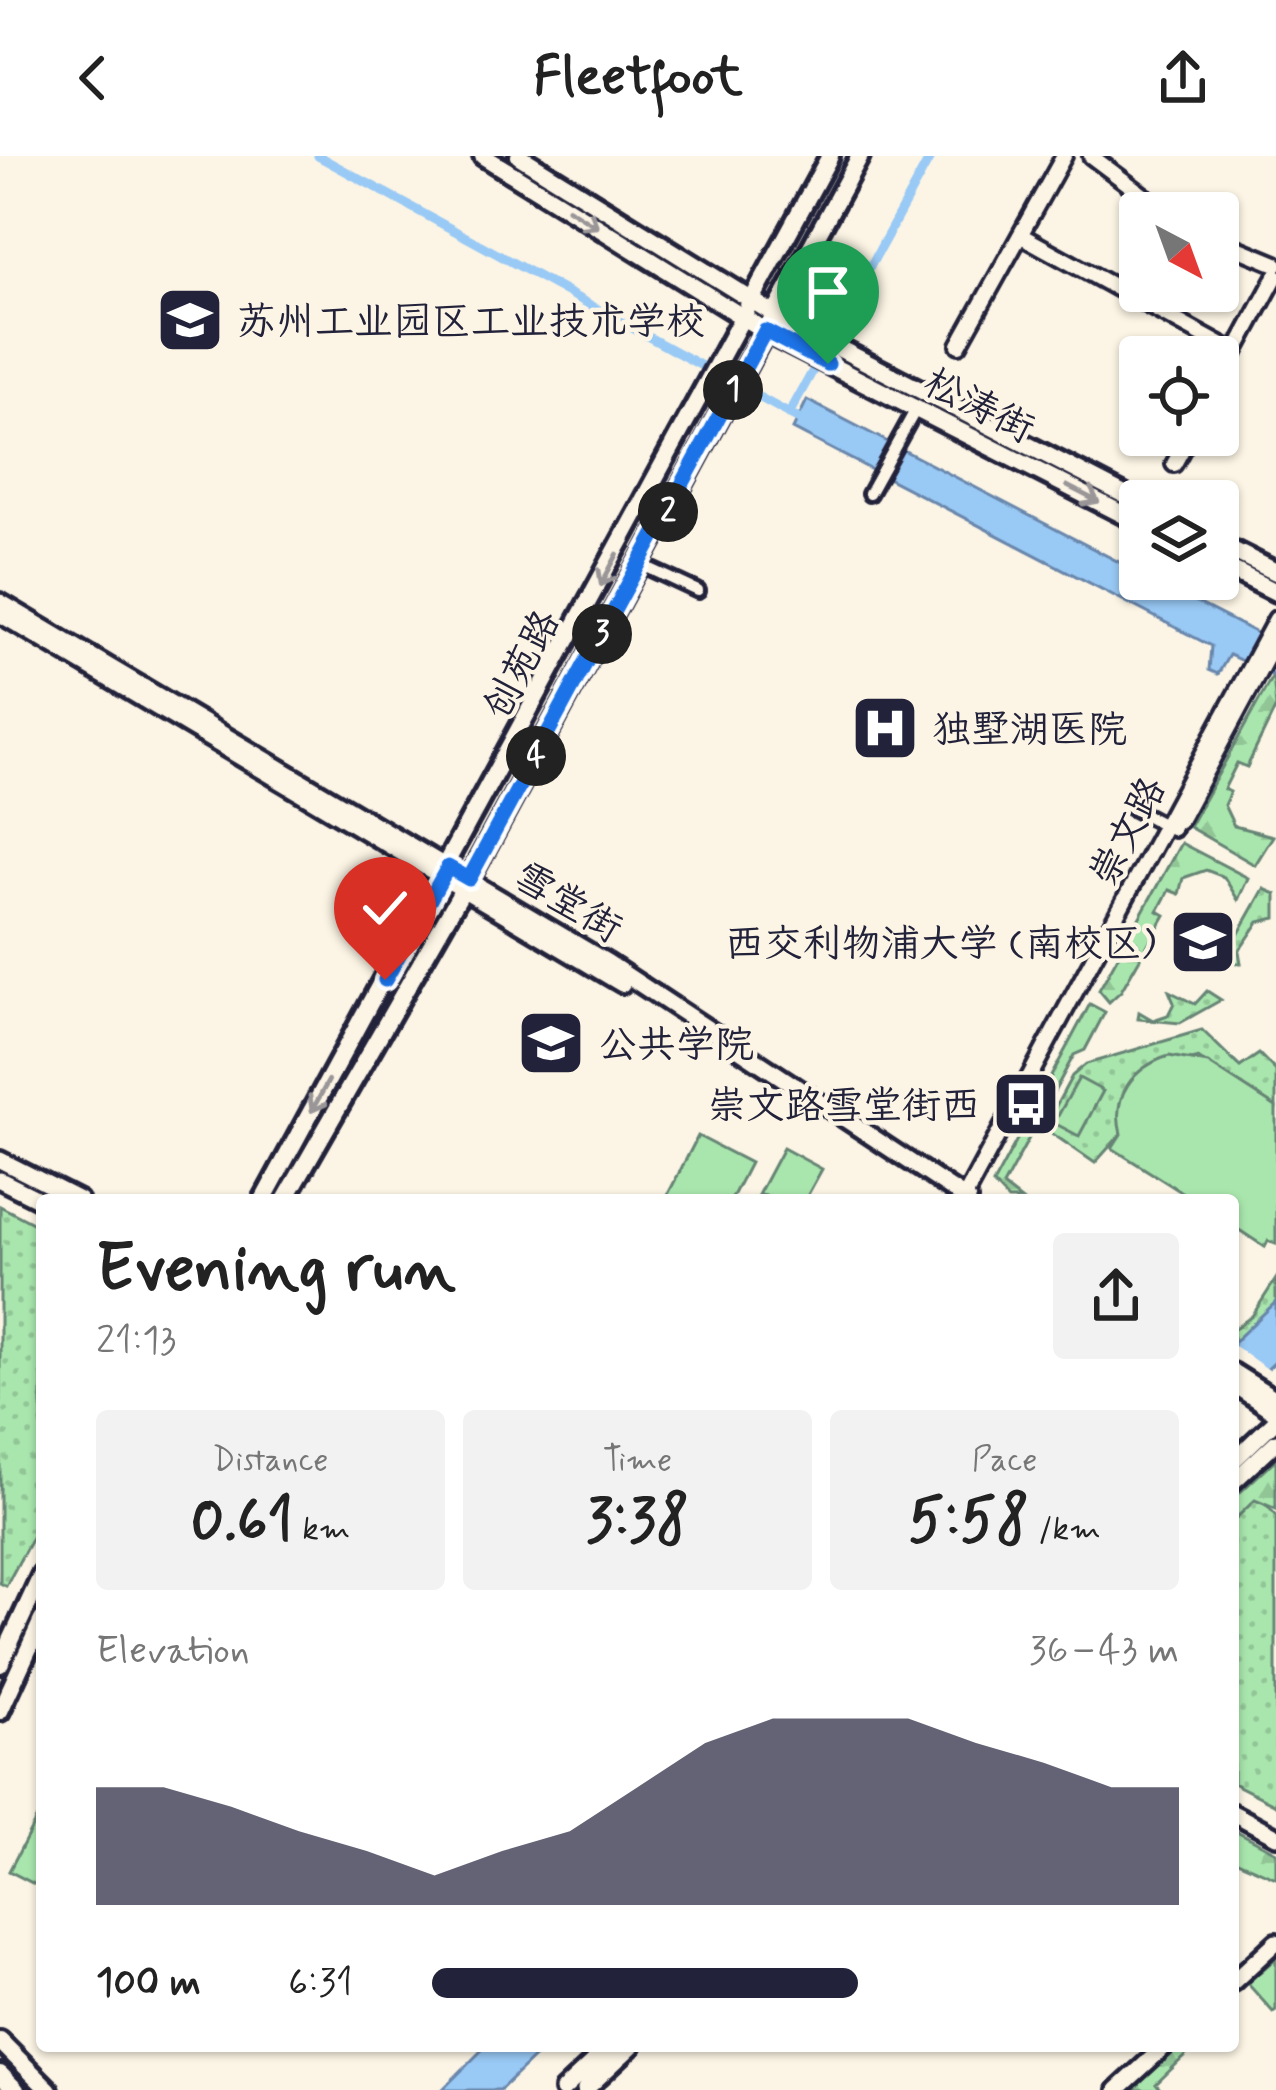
<!DOCTYPE html>
<html lang="en">
<head>
<meta charset="utf-8">
<style>
	body { margin:0; font-family:Mynerve,"LXGW WenKai TC",sans-serif; background:#f2f2f2; color:#222; height:100vh; display:flex; flex-direction:column; font-size:45px; white-space:nowrap }
	* { box-sizing:border-box; margin:0 }
	p { font-size:39px; color:#767676 }
	.icon { flex:none; width:66px; height:66px; fill:none; stroke:currentColor; stroke-width:2; stroke-linecap:round; stroke-linejoin:round }
	.map { position:relative; flex:1; overflow:hidden }
	.details { position:absolute; left:36px; top:1038px; width:1203px; height:858px; display:flex; flex-direction:column; background:#fff; border-radius:12px; box-shadow:0 3px 9px #0004 }
	.details>* { flex:none }
	.needle { width:78px; rotate:139deg }
	.tools { position:absolute; left:1119px; top:36px; display:grid; gap:24px }
	.tools a { display:grid; place-items:center; width:120px; height:120px; border-radius:12px; background:#fff; box-shadow:0 3px 9px #0004; font-size:60px }
	.pin { position:absolute; display:grid; place-items:center; width:102px; height:102px; color:#fff; margin:-123px -51px; border-radius:50% 50% 50% 0; rotate:-45deg; box-shadow:0 0 12px #0007 }
	.pin .icon { rotate:45deg }
	.km { position:absolute; width:60px; height:60px; margin:-30px; border-radius:50%; background:#222; color:#fff; font-size:33px; line-height:60px; text-align:center }
	.round { display:grid; place-items:center; flex:none; width:126px; height:126px; border-radius:12px; background:#f2f2f2 }
	.head { display:flex; align-items:center; justify-content:space-between; height:204px; padding:0 60px }
	h1 { font-size:66px; font-weight:700; line-height:90px }
	.metrics { display:grid; grid-template-columns:repeat(3,1fr); gap:18px; height:204px; padding:12px 60px }
	.metrics div { display:grid; align-content:center; border-radius:12px; background:#f2f2f2; text-align:center }
	.metrics b { font-size:60px; font-weight:700 }
	.metrics small { font-size:33px; font-weight:400 }
	.metrics p { font-size:33px }
	.chart { height:336px; padding:24px 60px }
	.chart p { display:flex; justify-content:space-between }
	.chart svg { width:100%; height:216px; margin-top:12px; fill:#22223b; opacity:.7 }
	ul { padding:0 60px; list-style:none; font-size:39px }
	li { display:grid; grid-template-columns:192px 144px 1fr; align-items:center; height:90px }
	li i { height:30px; border-radius:15px; background:#22223b }
	header { display:flex; justify-content:space-between; align-items:center; height:156px; padding:0 60px; background:#fff; font-size:54px; font-weight:700 }
	.map>svg:first-child { display:block }
	.grass { fill:url(#grass-dots); stroke:#668474; stroke-width:3 }
	.forest { fill:url(#forest-firs); stroke:#668474; stroke-width:3 }
	.garden { fill:#a9e6ad; stroke:#668474; stroke-width:3 }
	.water { fill:#99c9f5; stroke:#6986ab; stroke-width:3 }
	.pier { fill:#fcf5e5 }
	.lines { fill:none; stroke-linecap:round; stroke-linejoin:round }
	.canal { stroke:#99c9f5; stroke-width:9 }
	.minor-casing { stroke:#22223b; stroke-width:20 }
	.tertiary-casing { stroke:#22223b; stroke-width:22 }
	.secondary-casing { stroke:#22223b; stroke-width:24 }
	.primary-casing { stroke:#22223b; stroke-width:26 }
	.minor { stroke:#fcf5e5; stroke-width:10 }
	.tertiary { stroke:#fcf5e5; stroke-width:14 }
	.secondary { stroke:#fcf5e5; stroke-width:15 }
	.primary { stroke:#fcf5e5; stroke-width:16 }
	.oneway { stroke:#9a9698 }
	.route-casing { stroke:#fff; stroke-width:24 }
	.route { stroke:#1a73e8; stroke-width:15 }
	.labels { text-anchor:middle; stroke-width:9; stroke-linejoin:round; paint-order:stroke }
	.poi-label { font-size:39px; fill:#22223b; stroke:#fcf5e5; text-anchor:start }
	.street-label { font-size:39px; fill:#22223b; stroke:#fcf5e5 }
</style>
</head>
<body>
<header><svg class="icon" aria-label="back" viewBox="0 0 24 24"><path d="M15 5l-7 7 7 7"/></svg>Fleetfoot<svg class="icon" aria-label="share" viewBox="0 0 24 24"><path d="M12 15V3M7 8l5-5 5 5M5 13v7h14v-7"/></svg></header>
<div class="map">
<svg width="1276" height="1934" viewBox="0 0 1276 1934">
	<defs>
		<pattern id="grass-dots" width="8" height="8" patternUnits="userSpaceOnUse" patternTransform="scale(3)"><rect width="8" height="8" fill="#a9e6ad"/><path d="M2 2h.1M6 6h.1" fill="none" stroke="#91c596" stroke-width="1.8" stroke-linecap="round"/></pattern>
		<pattern id="forest-firs" width="22" height="20" patternUnits="userSpaceOnUse" patternTransform="scale(3)"><rect width="22" height="20" fill="#a9e6ad"/><path d="M5 1l3.5 6h-7zM16 11l3.5 6h-7z" fill="#91c596"/></pattern>
	</defs>
	<rect width="100%" height="100%" fill="#fcf5e5"/>
	<filter id="ink" filterUnits="userSpaceOnUse"><feTurbulence type="fractalNoise" baseFrequency=".00833" numOctaves="2"/><feDisplacementMap in="SourceGraphic" scale="24" xChannelSelector="R" yChannelSelector="G"/><feConvolveMatrix kernelMatrix="1 2 1 2 8 2 1 2 1" color-interpolation-filters="sRGB"/></filter>
	<g filter="url(#ink)">
		<path class="grass" d="M 1264,733 L 1276,738 L 1276,762 L 1259,766 L 1239,795 L 1241,807 L 1231,807 L 1238,779 Z
			M 1169,835 L 1195,848 L 1207,835 L 1221,844 L 1180,867 L 1138,863 L 1139,856 L 1153,864 L 1168,859 L 1174,847 Z
			M 1202,874 L 1240,911 L 1259,898 L 1276,915 L 1276,951 L 1198,902 L 1136,918 L 1120,946 L 1121,978 L 1095,1007 L 1044,972 L 1072,920 L 1086,908 Z
			M 0,1050 L 42,1072 L 42,1363 L 6,1430 L 0,1427 Z
			M 1276,1123 L 1276,1146 L 1233,1187 L 1233,1174 L 1252,1160 Z
			M 1258,1341 L 1276,1359 L 1276,1649 L 1233,1627 L 1233,1365 Z"/>
		<path class="forest" d="M 1273,519 L 1276,551 L 1247,611 L 1237,607 L 1224,633 L 1230,636 L 1224,649 L 1234,670 L 1273,680 L 1255,709 L 1189,671 Z
			M 1181,687 L 1248,722 L 1238,744 L 1224,721 L 1206,714 L 1183,722 L 1179,738 L 1169,734 L 1158,755 L 1165,759 L 1121,835 L 1109,846 L 1099,834 Z
			M 1090,848 L 1105,856 L 1085,894 L 1074,899 L 1003,1030 L 1021,1044 L 1008,1044 L 993,1028 Z
			M 1276,1303 L 1276,1353 L 1255,1344 L 1233,1365 L 1233,1343 Z
			M 1233,1673 L 1276,1696 L 1276,1722 L 1233,1703 Z
			M 1169,1890 L 1192,1893 L 1156,1928 L 1161,1934 L 1135,1934 L 1128,1927 Z"/>
		<path class="garden" d="M 1169,900 L 1208,907 L 1276,951 L 1276,1088 L 1268,1085 L 1265,1091 L 1233,1070 L 1233,1044 L 1194,1044 L 1112,992 L 1121,978 C 1111,940 1133,911 1169,900 Z
			M 1079,922 L 1103,935 L 1079,980 L 1054,967 Z
			M 698,980 L 750,1007 L 731,1044 L 665,1044 Z
			M 783,992 L 822,1013 L 805,1044 L 758,1039 Z
			M 42,1652 L 42,1732 L 9,1715 Z
			M 1276,1802 L 1276,1854 L 1273,1856 L 1247,1827 Z"/>
		<path class="water" d="M 807,244 L 1140,417 L 1140,423 L 1151,423 L 1276,487 L 1276,521 L 1229,499 L 1218,518 L 1209,514 L 1211,490 L 793,273 Z
			M 1276,1146 L 1276,1205 L 1233,1245 L 1233,1187 Z
			M 486,1890 L 546,1890 L 500,1934 L 442,1934 Z"/>
		<path class="pier" d="M 1234,1190 L 1269,1214 L 1234,1248 L 1233,1191 Z"/>
		<g class="lines">
			<path class="canal" d="M 318,0 L 808,268
				M 789,258 L 931,0"/>
			<g class="minor-casing">
				<path id="minor" d="M 869,338 L 916,253
					M 640,408 L 698,435
					M 1130,651 L 1174,674"/>
			</g>
			<g class="tertiary-casing">
				<path id="tertiary" d="M 1091,0 L 1167,57
					M 1020,79 L 1235,197
					M 1218,84 L 1276,108
					M 959,189 L 1064,0
					M 1218,228 L 1276,120
					M 1174,308 L 1190,279
					M 1179,665 L 1276,484
					M 963,1044 L 1276,463"/>
			</g>
			<g class="secondary-casing">
				<path id="secondary" d="M 0,446 L 608,807 L 968,1044
					M 0,458 L 622,828
					M 0,1004 L 79,1044
					M 0,1024 L 42,1045
					M 1233,1216 L 1276,1243
					M 1233,1228 L 1276,1257
					M 1233,1305 L 1276,1264
					M 1233,1326 L 1276,1286
					M 1233,1657 L 1276,1680
					M 1233,1826 L 1276,1786
					M 563,1934 L 610,1890
					M 585,1934 L 632,1890
					M 1117,1934 L 1165,1890"/>
			</g>
			<g class="primary-casing">
				<path id="primary" d="M 483,0 L 773,180 L 1140,367
					M 519,0 L 782,163 L 1140,347
					M 1218,387 L 1276,416
					M 1218,407 L 1276,436
					M 263,1044 L 830,0
					M 285,1044 L 469,723 L 860,0
					M 0,1508 L 42,1418
					M 0,1555 L 42,1464
					M 0,1885 L 49,1934
					M 0,1918 L 16,1934"/>
			</g>
			<use href="#minor" class="minor"/>
			<use href="#tertiary" class="tertiary"/>
			<use href="#secondary" class="secondary"/>
			<use href="#primary" class="primary"/>
		</g>
		<defs><path id="oneway-shaft" d="M-6 0H5M1.5-3L5.5 0L1.5 3" fill="none" stroke-width="1.6" stroke-linecap="round" stroke-linejoin="round" transform="scale(3)"/></defs>
		<g class="oneway">
			<use href="#oneway-shaft" transform="translate(583 62) rotate(32)"/>
			<use href="#oneway-shaft" transform="translate(1083 338) rotate(27)"/>
			<use href="#oneway-shaft" transform="translate(609 414) rotate(118)"/>
			<use href="#oneway-shaft" transform="translate(320 940) rotate(119)"/>
		</g>
	</g>
	<g class="lines" filter="url(#ink)">
		<g class="route-casing">
			<path id="route" d="M 385,824 L 448,711 L 469,723 L 765,175 L 828,208"/>
		</g>
		<use href="#route" class="route"/>
	</g>
	<defs>
		<g id="university-square" transform="scale(3.45)"><rect x="-9" y="-9" width="18" height="18" rx="4" fill="#22223b" stroke="#fcf5e5"/><path d="M0-5L7-2L0 1L-7-2ZM-4 1L0 2.5L4 1V4Q0 6-4 4Z" fill="#fff"/></g>
		<g id="hospital-square" transform="scale(3.45)"><rect x="-9" y="-9" width="18" height="18" rx="4" fill="#22223b" stroke="#fcf5e5"/><path d="M-5-5h3v3.5h4V-5h3V5h-3V1.5h-4V5h-3Z" fill="#fff"/></g>
		<g id="bus-square" transform="scale(3.45)"><rect x="-9" y="-9" width="18" height="18" rx="4" fill="#22223b" stroke="#fcf5e5"/><path d="M-5-6H5V4H4V6H2V4H-2V6H-4V4H-5ZM-3.5-4V0h7V-4ZM-3.5 1.2v1.5H-2V1.2ZM2 1.2v1.5H3.5V1.2Z" fill="#fff"/></g>
	</defs>
	<g fill-rule="evenodd">
		<use href="#university-square" x="190" y="164"/>
		<use href="#hospital-square" x="885" y="572"/>
		<use href="#university-square" x="1203" y="786"/>
		<use href="#university-square" x="551" y="887"/>
		<use href="#bus-square" x="1026" y="948"/>
	</g>
	<g class="labels">
		<g class="poi-label">
			<text x="237" y="178">苏州工业园区工业技术学校</text>
			<text x="932" y="586">独墅湖医院</text>
			<text x="1156" y="800" text-anchor="end">西交利物浦大学 (南校区)</text>
			<text x="598" y="901">公共学院</text>
			<text x="980" y="962" text-anchor="end">崇文路雪堂街西</text>
		</g>
		<g class="street-label">
			<text transform="translate(980 248) rotate(27)" y="14">松涛街</text>
			<text transform="translate(520 508) rotate(-62)" y="14">创苑路</text>
			<text transform="translate(1126 675) rotate(-62)" y="14">崇文路</text>
			<text transform="translate(569 745) rotate(31)" y="14">雪堂街</text>
		</g>
	</g>
</svg>
<div class="tools">
<a><svg class="needle" viewBox="-14 -14 28 28"><path d="M0-13l5 13h-10z" fill="#e53935"/><path d="M0 13l5-13h-10z" fill="#767676"/></svg></a>
<a><svg class="icon" aria-label="locate" viewBox="0 0 24 24"><circle cx="12" cy="12" r="6"/><path d="M12 2v4M12 18v4M2 12h4M18 12h4"/></svg></a>
<a><svg class="icon" aria-label="layers" viewBox="0 0 24 24"><path d="M12 4l9 5-9 5-9-5zM3 14l9 5 9-5"/></svg></a>
</div>
<div class="pin" style="left:828px;top:208px;background:#1e9e55"><svg class="icon" aria-label="arrive" viewBox="0 0 24 24"><path d="M6 21V4h12l-3 4 3 4H6"/></svg></div>
<div class="pin" style="left:385px;top:824px;background:#d93025"><svg class="icon" aria-label="check" viewBox="0 0 24 24"><path d="M5 12l5 5 9-10"/></svg></div>
<b class="km" style="left:733px;top:234px">1</b>
<b class="km" style="left:668px;top:356px">2</b>
<b class="km" style="left:602px;top:478px">3</b>
<b class="km" style="left:536px;top:600px">4</b>
<section class="details">
<div class="head"><div><h1>Evening run</h1><p>21:13</p></div><a class="round"><svg class="icon" aria-label="share" viewBox="0 0 24 24"><path d="M12 15V3M7 8l5-5 5 5M5 13v7h14v-7"/></svg></a></div>
<div class="metrics">
<div><p>Distance</p><b>0.61<small> km</small></b></div>
<div><p>Time</p><b>3:38</b></div>
<div><p>Pace</p><b>5:58<small> /km</small></b></div>
</div>
<div class="chart"><p><span>Elevation</span>36–43 m</p>
<svg viewBox="0 0 160 44" preserveAspectRatio="none"><path d="M0 44V20L10 20L20 24L30 29L40 33L50 38L60 33L70 29L80 20L90 11L100 6L110 6L120 6L130 11L140 15L150 20L160 20V44z"/></svg>
</div>
<ul>
<li><b>100 m</b>6:31<i style="width:57%"></i></li>
</ul>
</section>
</div>
</body>
</html>
